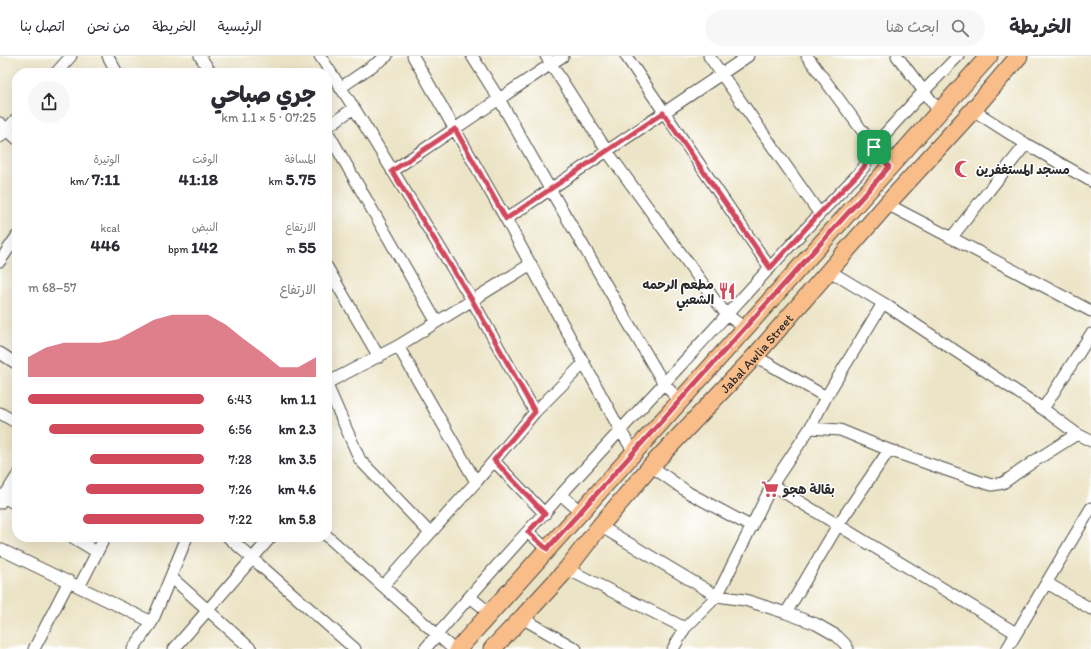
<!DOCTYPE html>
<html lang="ar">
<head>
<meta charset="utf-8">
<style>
	body { margin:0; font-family:Itim,"Playpen Sans Arabic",sans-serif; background:#f7f7f7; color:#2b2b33; direction:rtl; height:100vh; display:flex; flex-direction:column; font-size:15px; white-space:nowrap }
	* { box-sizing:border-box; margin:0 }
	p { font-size:13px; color:#7c7c81 }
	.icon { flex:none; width:22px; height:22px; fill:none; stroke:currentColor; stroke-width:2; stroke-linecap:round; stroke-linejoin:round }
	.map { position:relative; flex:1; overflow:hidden; direction:ltr }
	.panel { position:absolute; left:12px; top:12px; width:320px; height:474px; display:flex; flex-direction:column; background:#fff; border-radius:16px; box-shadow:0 4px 16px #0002; direction:rtl }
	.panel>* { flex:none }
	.pin { position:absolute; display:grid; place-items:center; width:34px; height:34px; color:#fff; margin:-17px; border-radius:8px; box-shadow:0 2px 6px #0006 }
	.round { display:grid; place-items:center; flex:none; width:42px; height:42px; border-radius:21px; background:#f7f7f7 }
	.summary { display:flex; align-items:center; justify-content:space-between; height:68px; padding:0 16px }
	h1 { font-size:22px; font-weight:800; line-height:30px }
	.stats { display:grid; grid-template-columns:repeat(3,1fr); gap:6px; height:68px; padding:4px 16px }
	.stats div { display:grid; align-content:center }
	.stats b { font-size:17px; font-weight:800 }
	.stats small { font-size:11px; font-weight:400 }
	.stats p { font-size:11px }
	.chart { height:112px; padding:8px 16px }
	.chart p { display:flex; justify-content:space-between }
	.chart svg { width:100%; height:72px; margin-top:4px; fill:#d1495b; opacity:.7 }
	ul { padding:0 16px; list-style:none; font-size:13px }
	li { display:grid; grid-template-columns:64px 48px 1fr; align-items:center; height:30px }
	li i { height:10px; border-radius:5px; background:#d1495b }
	header { display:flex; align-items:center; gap:24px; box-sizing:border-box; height:56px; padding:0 20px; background:#fff; border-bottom:1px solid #e1e1e2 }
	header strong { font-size:19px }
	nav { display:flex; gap:22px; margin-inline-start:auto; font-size:14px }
	.search { width:280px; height:36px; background:#f7f7f7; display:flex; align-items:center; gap:10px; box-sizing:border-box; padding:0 14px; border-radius:22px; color:#7c7c81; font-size:15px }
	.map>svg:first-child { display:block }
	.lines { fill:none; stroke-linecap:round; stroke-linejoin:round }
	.minor-casing { stroke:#484742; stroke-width:13 }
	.primary-casing { stroke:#484742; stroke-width:19 }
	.minor { stroke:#fff; stroke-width:11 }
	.primary { stroke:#f8bd89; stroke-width:17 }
	.route-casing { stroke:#fff; stroke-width:8 }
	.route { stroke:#d1495b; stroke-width:5 }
	.labels { text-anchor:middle; stroke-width:3; stroke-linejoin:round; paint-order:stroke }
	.poi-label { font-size:13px; font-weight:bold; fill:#2b2b2b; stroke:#fff; text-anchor:start }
	.street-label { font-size:13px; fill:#2b2b2b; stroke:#fff }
</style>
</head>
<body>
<header>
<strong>الخريطة</strong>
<div class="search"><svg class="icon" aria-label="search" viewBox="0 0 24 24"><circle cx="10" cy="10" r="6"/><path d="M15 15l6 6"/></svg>ابحث هنا</div>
<nav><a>الرئيسية</a><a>الخريطة</a><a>من نحن</a><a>اتصل بنا</a></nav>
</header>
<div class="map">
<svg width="1091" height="593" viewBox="0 0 1091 593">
	<rect width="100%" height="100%" fill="#fff"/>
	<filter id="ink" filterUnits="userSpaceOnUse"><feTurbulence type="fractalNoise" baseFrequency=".025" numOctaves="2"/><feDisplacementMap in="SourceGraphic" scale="8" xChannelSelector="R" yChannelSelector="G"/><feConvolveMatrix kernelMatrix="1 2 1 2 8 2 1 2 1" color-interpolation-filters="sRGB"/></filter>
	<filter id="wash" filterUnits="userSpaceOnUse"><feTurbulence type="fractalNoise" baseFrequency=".012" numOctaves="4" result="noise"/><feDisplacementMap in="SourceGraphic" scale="16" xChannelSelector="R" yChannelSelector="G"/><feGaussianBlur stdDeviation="0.9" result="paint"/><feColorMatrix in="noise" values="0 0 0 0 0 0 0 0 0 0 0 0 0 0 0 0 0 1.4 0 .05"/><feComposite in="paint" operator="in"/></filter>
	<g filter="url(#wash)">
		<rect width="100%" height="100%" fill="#ece4c6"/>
	</g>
	<g filter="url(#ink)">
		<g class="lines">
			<g class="minor-casing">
				<path id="minor" d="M 108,0 L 117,17
					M 200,0 L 211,17
					M 320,0 L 354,52 L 472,244 L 535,356
					M 413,0 L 506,163 L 620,374 L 634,396
					M 472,0 L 499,43 L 550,133 L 664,328 L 680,345
					M 546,0 L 607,95 L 714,243 L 727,259 L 745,272
					M 626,0 L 770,212
					M 709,0 L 819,157
					M 807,0 L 889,111
					M 897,0 L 939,55
					M 56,17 L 71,0
					M 340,32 L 387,0
					M 973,54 L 1026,88 L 1091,125
					M 0,67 L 17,83
					M 327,71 L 354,52
					M 327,75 L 436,265
					M 0,81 L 17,62
					M 392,115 L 563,0
					M 887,148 L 1091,255
					M 506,163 L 748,0
					M 951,182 L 1026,88
					M 0,205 L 17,180
					M 327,211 L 379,301
					M 828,214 L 883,247 L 1043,353 L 1077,378 L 1091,385
					M 398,290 L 476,426
					M 0,297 L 17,308
					M 755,300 L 826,341
					M 327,327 L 398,290 L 531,208
					M 327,329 L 360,404 L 430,477
					M 1043,353 L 1091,278
					M 0,357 L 17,367
					M 810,372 L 840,374 L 889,394 L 978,425 L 992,429 L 1003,427 L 1033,406 L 1077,378
					M 494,405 L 545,458
					M 651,410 L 689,437 L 752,471
					M 772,429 L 1016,577
					M 0,439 L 17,449
					M 561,439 L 580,455
					M 0,447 L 17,420
					M 600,470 L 717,540 L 745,544 L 786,557 L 816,568 L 837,580 L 845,588 L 848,593
					M 528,476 L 547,493
					M 327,480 L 453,593
					M 72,481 L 97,496
					M 228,481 L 355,593
					M 0,493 L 152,566
					M 567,513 L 685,572
					M 171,521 L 251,593
					M 1047,527 L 1091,553
					M 383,530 L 476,426 L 535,356 L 584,307
					M 79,531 L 105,481
					M 470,541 L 490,557
					M 786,557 L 838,469 L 889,394
					M 522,562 L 576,593
					M 34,593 L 69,525
					M 133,593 L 152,566 L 187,481
					M 174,593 L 271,481
					M 425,593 C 506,496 593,404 679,311 C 739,246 798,179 860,116 L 864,111 L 873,91 L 924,35 L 958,0
					M 673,593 L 685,572 L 717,540 L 772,429 L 810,372 L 826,341 L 883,247
					M 1007,593 L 1091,452"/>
			</g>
			<g class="primary-casing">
				<g id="primary">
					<path d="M 458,593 L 989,0"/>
					<path id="s1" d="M 492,593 L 522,562 L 567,513 L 600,470 L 651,410 L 755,300 L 887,148 L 973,54 L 1019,0"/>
				</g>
			</g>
			<use href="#minor" class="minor"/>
			<use href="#primary" class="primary"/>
		</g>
	</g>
	<g class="lines" filter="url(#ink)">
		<g class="route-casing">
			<path id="route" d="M 663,57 L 770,212 L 819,158 L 860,116 L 864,111 L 874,91 L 889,111 L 547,493 L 528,476 L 545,458 L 494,404 L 535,356 L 472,244 L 392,115 L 455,73 L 506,163 Z"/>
		</g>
		<use href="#route" class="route"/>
	</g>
	<defs>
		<g id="mosque-bare" transform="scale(1.38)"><path d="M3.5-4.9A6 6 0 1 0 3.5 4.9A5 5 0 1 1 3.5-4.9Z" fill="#d1495b" stroke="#fff" stroke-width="2.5" paint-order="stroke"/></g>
		<g id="restaurant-bare" transform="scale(1.38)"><path d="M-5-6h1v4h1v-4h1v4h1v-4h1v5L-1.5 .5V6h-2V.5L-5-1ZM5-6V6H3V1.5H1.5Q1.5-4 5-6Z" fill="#d1495b" stroke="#fff" stroke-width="2.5" paint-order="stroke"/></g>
		<g id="supermarket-bare" transform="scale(1.38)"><path d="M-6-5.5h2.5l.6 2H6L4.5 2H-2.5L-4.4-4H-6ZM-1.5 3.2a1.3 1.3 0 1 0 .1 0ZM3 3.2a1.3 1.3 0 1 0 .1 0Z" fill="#d1495b" stroke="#fff" stroke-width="2.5" paint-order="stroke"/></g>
	</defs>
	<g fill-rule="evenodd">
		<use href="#mosque-bare" x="963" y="113"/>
		<use href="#restaurant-bare" x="727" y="235"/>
		<use href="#supermarket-bare" x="770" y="433"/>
	</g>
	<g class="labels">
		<g class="poi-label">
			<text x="976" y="118">مسجد المستغفرين</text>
			<text x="714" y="233" text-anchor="end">مطعم الرحمه<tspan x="714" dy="15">الشعبي</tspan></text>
			<text x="783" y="438">بقالة هجو</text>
		</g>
		<g class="street-label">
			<text dy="5" stroke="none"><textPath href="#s1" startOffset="397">Jabal Awlia Street</textPath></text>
		</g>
	</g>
</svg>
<div class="pin" style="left:874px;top:91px;background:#1e9e55"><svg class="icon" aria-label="arrive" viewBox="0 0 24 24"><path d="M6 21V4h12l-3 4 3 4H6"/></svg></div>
<section class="panel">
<div class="summary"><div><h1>جري صباحي</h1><p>07:25 · 5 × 1.1 km</p></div><a class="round"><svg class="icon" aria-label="share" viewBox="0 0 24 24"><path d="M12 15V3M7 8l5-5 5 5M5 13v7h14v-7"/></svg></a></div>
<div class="stats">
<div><p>المسافة</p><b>5.75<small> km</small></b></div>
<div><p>الوقت</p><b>41:18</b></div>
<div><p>الوتيرة</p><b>7:11<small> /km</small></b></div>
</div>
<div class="stats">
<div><p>الارتفاع</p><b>55<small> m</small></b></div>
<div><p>النبض</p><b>142<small> bpm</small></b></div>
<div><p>kcal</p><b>446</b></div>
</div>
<div class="chart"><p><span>الارتفاع</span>57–68 m</p>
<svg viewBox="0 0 160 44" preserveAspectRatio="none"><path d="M0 44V32L10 26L20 23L30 23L40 23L50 21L60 15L70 9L80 6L90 6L100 6L110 12L120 21L130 29L140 38L150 38L160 32V44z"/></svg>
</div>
<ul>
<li><b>1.1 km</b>6:43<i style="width:100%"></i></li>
<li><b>2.3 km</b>6:56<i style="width:88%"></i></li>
<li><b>3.5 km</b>7:28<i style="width:65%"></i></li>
<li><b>4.6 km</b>7:26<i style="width:67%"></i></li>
<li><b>5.8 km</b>7:22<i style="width:69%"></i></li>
</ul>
</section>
</div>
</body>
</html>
